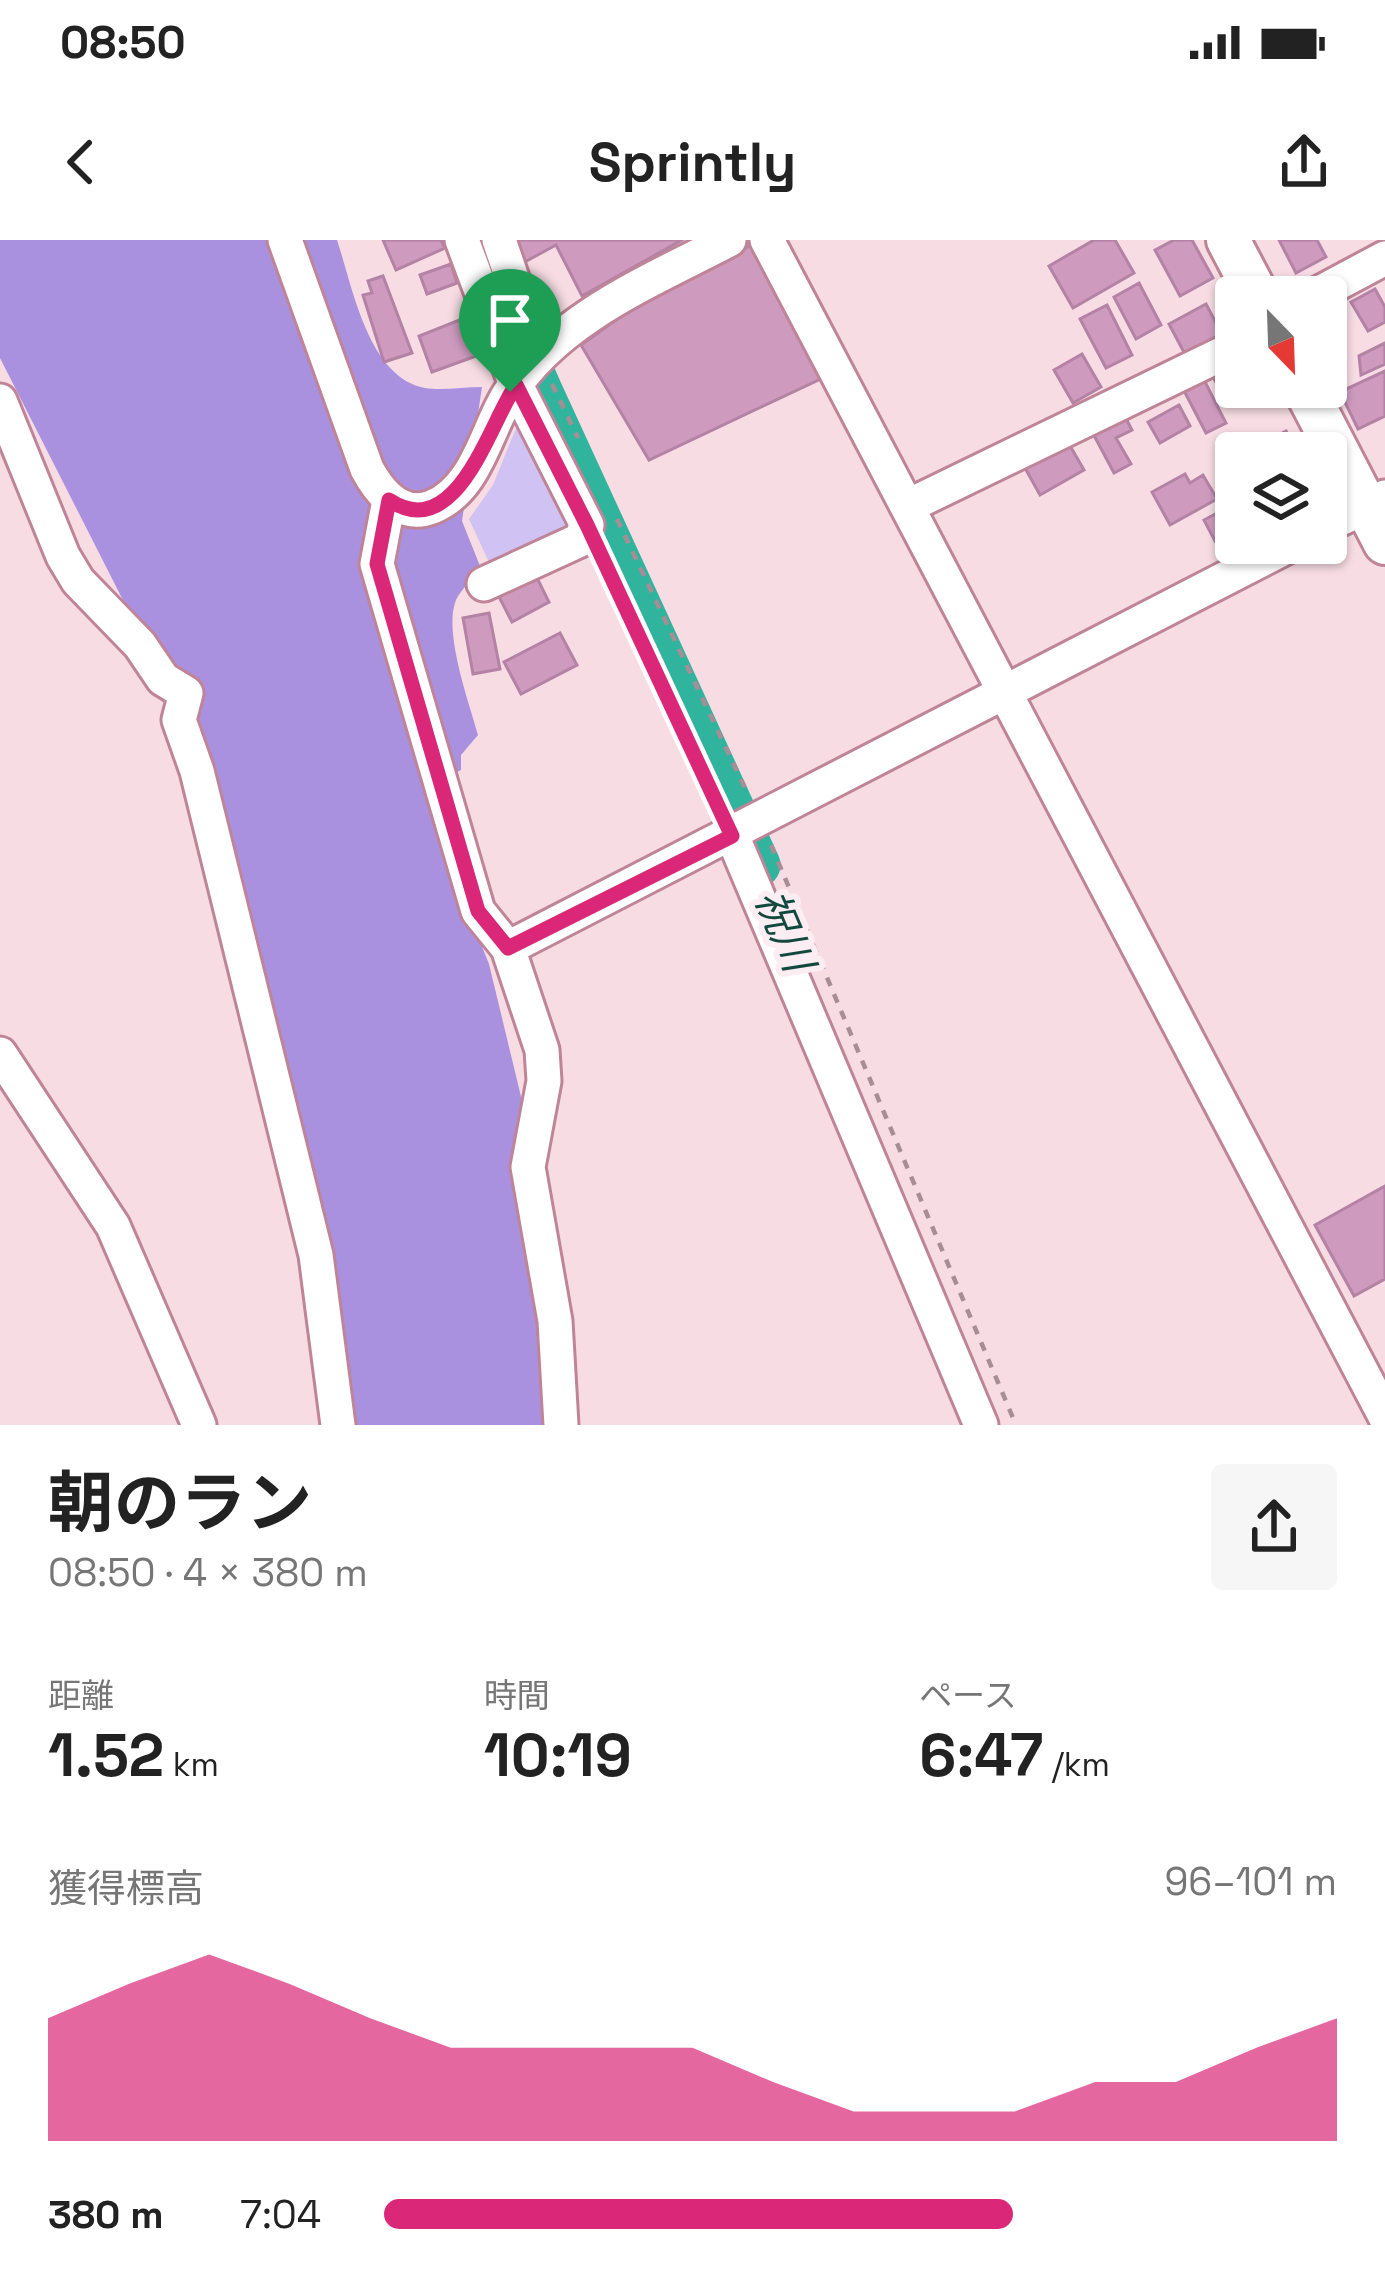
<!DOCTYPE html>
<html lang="ja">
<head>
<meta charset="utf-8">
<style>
	body { margin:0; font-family:"Space Grotesk","Noto Sans JP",sans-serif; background:#f6f6f6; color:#222; height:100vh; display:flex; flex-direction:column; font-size:45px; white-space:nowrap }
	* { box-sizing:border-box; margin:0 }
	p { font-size:39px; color:#767676 }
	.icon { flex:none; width:66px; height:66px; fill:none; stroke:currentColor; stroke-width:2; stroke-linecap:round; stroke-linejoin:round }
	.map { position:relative; height:1185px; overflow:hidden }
	.details { display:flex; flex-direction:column; background:#fff; flex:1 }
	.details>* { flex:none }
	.needle { width:78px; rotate:157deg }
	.tools { position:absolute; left:1215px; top:36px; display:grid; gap:24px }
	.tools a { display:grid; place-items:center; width:132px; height:132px; border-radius:12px; background:#fff; box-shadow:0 3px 9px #0004; font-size:60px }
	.pin { position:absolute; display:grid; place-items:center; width:102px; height:102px; color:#fff; margin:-123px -51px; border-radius:50% 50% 50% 0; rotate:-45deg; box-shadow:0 0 12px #0007 }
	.pin .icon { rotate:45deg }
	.round { display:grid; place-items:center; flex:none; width:126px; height:126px; border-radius:12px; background:#f6f6f6 }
	.overview { display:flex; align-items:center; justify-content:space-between; height:204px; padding:0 48px }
	h1 { font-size:66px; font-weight:700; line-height:90px }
	.stats { display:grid; grid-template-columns:repeat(3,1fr); gap:18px; height:204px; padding:12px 48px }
	.stats div { display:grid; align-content:center }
	.stats b { font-size:60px; font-weight:700 }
	.stats small { font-size:33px; font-weight:400 }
	.stats p { font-size:33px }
	.chart { height:336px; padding:24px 48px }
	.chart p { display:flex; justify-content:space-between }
	.chart svg { width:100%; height:216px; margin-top:12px; fill:#db2777; opacity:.7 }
	ul { padding:0 48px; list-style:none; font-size:39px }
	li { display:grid; grid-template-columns:192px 144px 1fr; align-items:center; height:90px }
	li i { height:30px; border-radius:15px; background:#db2777 }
	.status { display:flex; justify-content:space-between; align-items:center; height:84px; padding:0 60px; background:#fff; direction:ltr }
	.status svg { height:33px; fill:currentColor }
	header { display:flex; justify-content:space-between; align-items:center; height:156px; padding:0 48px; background:#fff; font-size:54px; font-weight:700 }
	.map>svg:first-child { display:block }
	.green { fill:#d0c2f3 }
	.forest { fill:#aa91e0 }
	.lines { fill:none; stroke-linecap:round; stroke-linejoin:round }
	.river { stroke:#30b49d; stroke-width:45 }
	.building { fill:#ce9bbf; stroke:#b382a4; stroke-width:3 }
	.minor-casing { stroke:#bf8497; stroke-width:39 }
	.major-casing { stroke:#bf8497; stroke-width:48 }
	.path { stroke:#a78e96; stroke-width:4.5; stroke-dasharray:9 9; stroke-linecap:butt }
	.minor { stroke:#fff; stroke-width:33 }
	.major { stroke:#fff; stroke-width:42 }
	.route-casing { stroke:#fff; stroke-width:24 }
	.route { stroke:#db2777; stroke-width:15 }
	.labels { text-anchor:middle; stroke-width:12; stroke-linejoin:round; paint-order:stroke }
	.water-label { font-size:42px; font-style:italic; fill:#12493e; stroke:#fbedf1 }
</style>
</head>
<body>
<div class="status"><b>08:50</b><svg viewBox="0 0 49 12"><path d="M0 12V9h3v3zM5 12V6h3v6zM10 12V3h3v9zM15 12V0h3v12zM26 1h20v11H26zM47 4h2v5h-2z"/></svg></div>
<header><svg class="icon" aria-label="back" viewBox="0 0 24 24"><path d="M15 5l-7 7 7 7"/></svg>Sprintly<svg class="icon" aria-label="share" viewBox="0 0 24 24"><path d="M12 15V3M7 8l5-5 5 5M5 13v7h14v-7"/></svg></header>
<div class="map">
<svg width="1385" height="1185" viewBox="0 0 1385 1185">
	<rect width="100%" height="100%" fill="#f7dce4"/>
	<path class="green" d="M 523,184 L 580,300 L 492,329 L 469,279 L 493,245 L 516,188 Z"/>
	<path class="forest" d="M 0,0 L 337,0 C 353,48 368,137 425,148 C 442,151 464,147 482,147 L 462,281 L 482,331 C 473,339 461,349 456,360 C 443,392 469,462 478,495 L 461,515 L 461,530 L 451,535 L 451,629 L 489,724 L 531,898 L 560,1185 L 354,1185 L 163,439 L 0,118 Z"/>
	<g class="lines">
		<path class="river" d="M 481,0 L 494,45 L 540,151 L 758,625"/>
	</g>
	<path class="building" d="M 383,0 L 441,0 L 445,8 L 396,30 Z
		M 509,0 L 682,0 L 582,56 L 556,5 L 521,24 Z
		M 1094,0 L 1115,0 L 1134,33 L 1073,68 L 1049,26 Z
		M 1174,0 L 1192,0 L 1213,38 L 1180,56 L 1155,10 Z
		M 1279,0 L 1317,0 L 1326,17 L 1296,33 Z
		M 759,1 L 829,135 L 649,220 L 581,105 L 637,65 Z
		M 451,24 L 457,43 L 427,54 L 420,35 Z
		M 383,36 L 412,113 L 384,122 L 363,55 L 372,53 L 368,41 Z
		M 1139,43 L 1161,85 L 1136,99 L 1114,57 Z
		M 1375,49 L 1385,67 L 1385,82 L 1368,91 L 1351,62 Z
		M 1206,64 L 1224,98 L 1187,118 L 1169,84 Z
		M 1107,65 L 1132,115 L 1106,128 L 1080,79 Z
		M 462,79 L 476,116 L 432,132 L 419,96 Z
		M 1385,103 L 1385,124 L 1361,135 L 1359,116 Z
		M 1082,114 L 1101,147 L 1073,163 L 1054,130 Z
		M 1236,118 L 1236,147 L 1245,147 L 1225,158 L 1210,132 Z
		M 1385,131 L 1385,176 L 1358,189 L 1340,152 Z
		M 1200,132 L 1226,183 L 1206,193 L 1180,143 Z
		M 1179,165 L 1190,186 L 1160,203 L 1148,182 Z
		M 1121,169 L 1132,190 L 1116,198 L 1131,224 L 1114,233 L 1089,186 Z
		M 1286,191 L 1297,213 L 1244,213 Z
		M 1069,204 L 1084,230 L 1040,255 L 1025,228 Z
		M 1185,234 L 1190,243 L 1203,235 L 1217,259 L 1170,285 L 1152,252 Z
		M 1234,264 L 1236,290 L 1215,301 L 1204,280 Z
		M 535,334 L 549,362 L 512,382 L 497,353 Z
		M 489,373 L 500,429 L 473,434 L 463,378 Z
		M 560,393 L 577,425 L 521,454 L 504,422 Z
		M 1385,946 L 1385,1039 L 1354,1056 L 1315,985 Z"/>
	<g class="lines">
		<g class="minor-casing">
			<path id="minor" d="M 285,0 L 367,229 C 380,253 401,279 432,267 C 477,249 486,190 509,154 C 559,77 651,41 729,0
				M 462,0 L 516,145 L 587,285 L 580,300 L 484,344
				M 499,0 L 539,117
				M 767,0 L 1385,1176
				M 1312,57 L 1385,18
				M 0,161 L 63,316 L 78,341 L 140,405 L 163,439 L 186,453 L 179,480 L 197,531 L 316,1015 L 338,1185
				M 389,260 L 377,324 L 478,671 L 508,708 L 542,810 L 544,841 L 528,927 L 555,1081 L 561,1185
				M 908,266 L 1236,107
				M 1326,286 L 1385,257
				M 732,595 L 981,1185
				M 508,708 L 1294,303
				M 0,814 L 113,986 L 199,1185"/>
		</g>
		<g class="major-casing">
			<path id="major" d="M 1228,0 L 1258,57
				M 1304,147 L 1385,303"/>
		</g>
		<path class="path" d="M 552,144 L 578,198
			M 617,279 L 746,550
			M 603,318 L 720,568
			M 771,605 L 1016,1185"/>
		<use href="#minor" class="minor"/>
		<use href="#major" class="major"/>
	</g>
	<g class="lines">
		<g class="route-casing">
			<path id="route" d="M 516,145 L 587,285 L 732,596 L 508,708 L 478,671 L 377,324 L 389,260 C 457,305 489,184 516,145 Z"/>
		</g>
		<use href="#route" class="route"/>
	</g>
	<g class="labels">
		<g class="water-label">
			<text transform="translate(785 690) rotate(67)" y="15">祝川</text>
		</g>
	</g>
</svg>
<div class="tools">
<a><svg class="needle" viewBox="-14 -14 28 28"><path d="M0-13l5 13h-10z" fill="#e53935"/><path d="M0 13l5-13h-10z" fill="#767676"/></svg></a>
<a><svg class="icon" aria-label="layers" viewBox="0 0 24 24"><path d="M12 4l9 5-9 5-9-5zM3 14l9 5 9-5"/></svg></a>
</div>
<div class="pin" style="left:510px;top:152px;background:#1e9e55"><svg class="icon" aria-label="arrive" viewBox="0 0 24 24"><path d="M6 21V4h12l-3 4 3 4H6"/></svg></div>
</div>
<section class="details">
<div class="overview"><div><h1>朝のラン</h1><p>08:50 · 4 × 380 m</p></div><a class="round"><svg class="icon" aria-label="share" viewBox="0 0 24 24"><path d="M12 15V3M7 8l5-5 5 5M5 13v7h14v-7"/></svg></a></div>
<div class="stats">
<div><p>距離</p><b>1.52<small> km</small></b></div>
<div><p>時間</p><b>10:19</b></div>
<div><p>ペース</p><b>6:47<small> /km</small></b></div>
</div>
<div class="chart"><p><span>獲得標高</span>96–101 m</p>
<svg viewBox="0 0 160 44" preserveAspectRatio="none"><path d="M0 44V19L10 12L20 6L30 12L40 19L50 25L60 25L70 25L80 25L90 32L100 38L110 38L120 38L130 32L140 32L150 25L160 19V44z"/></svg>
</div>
<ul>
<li><b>380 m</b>7:04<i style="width:66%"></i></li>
</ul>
</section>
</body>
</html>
